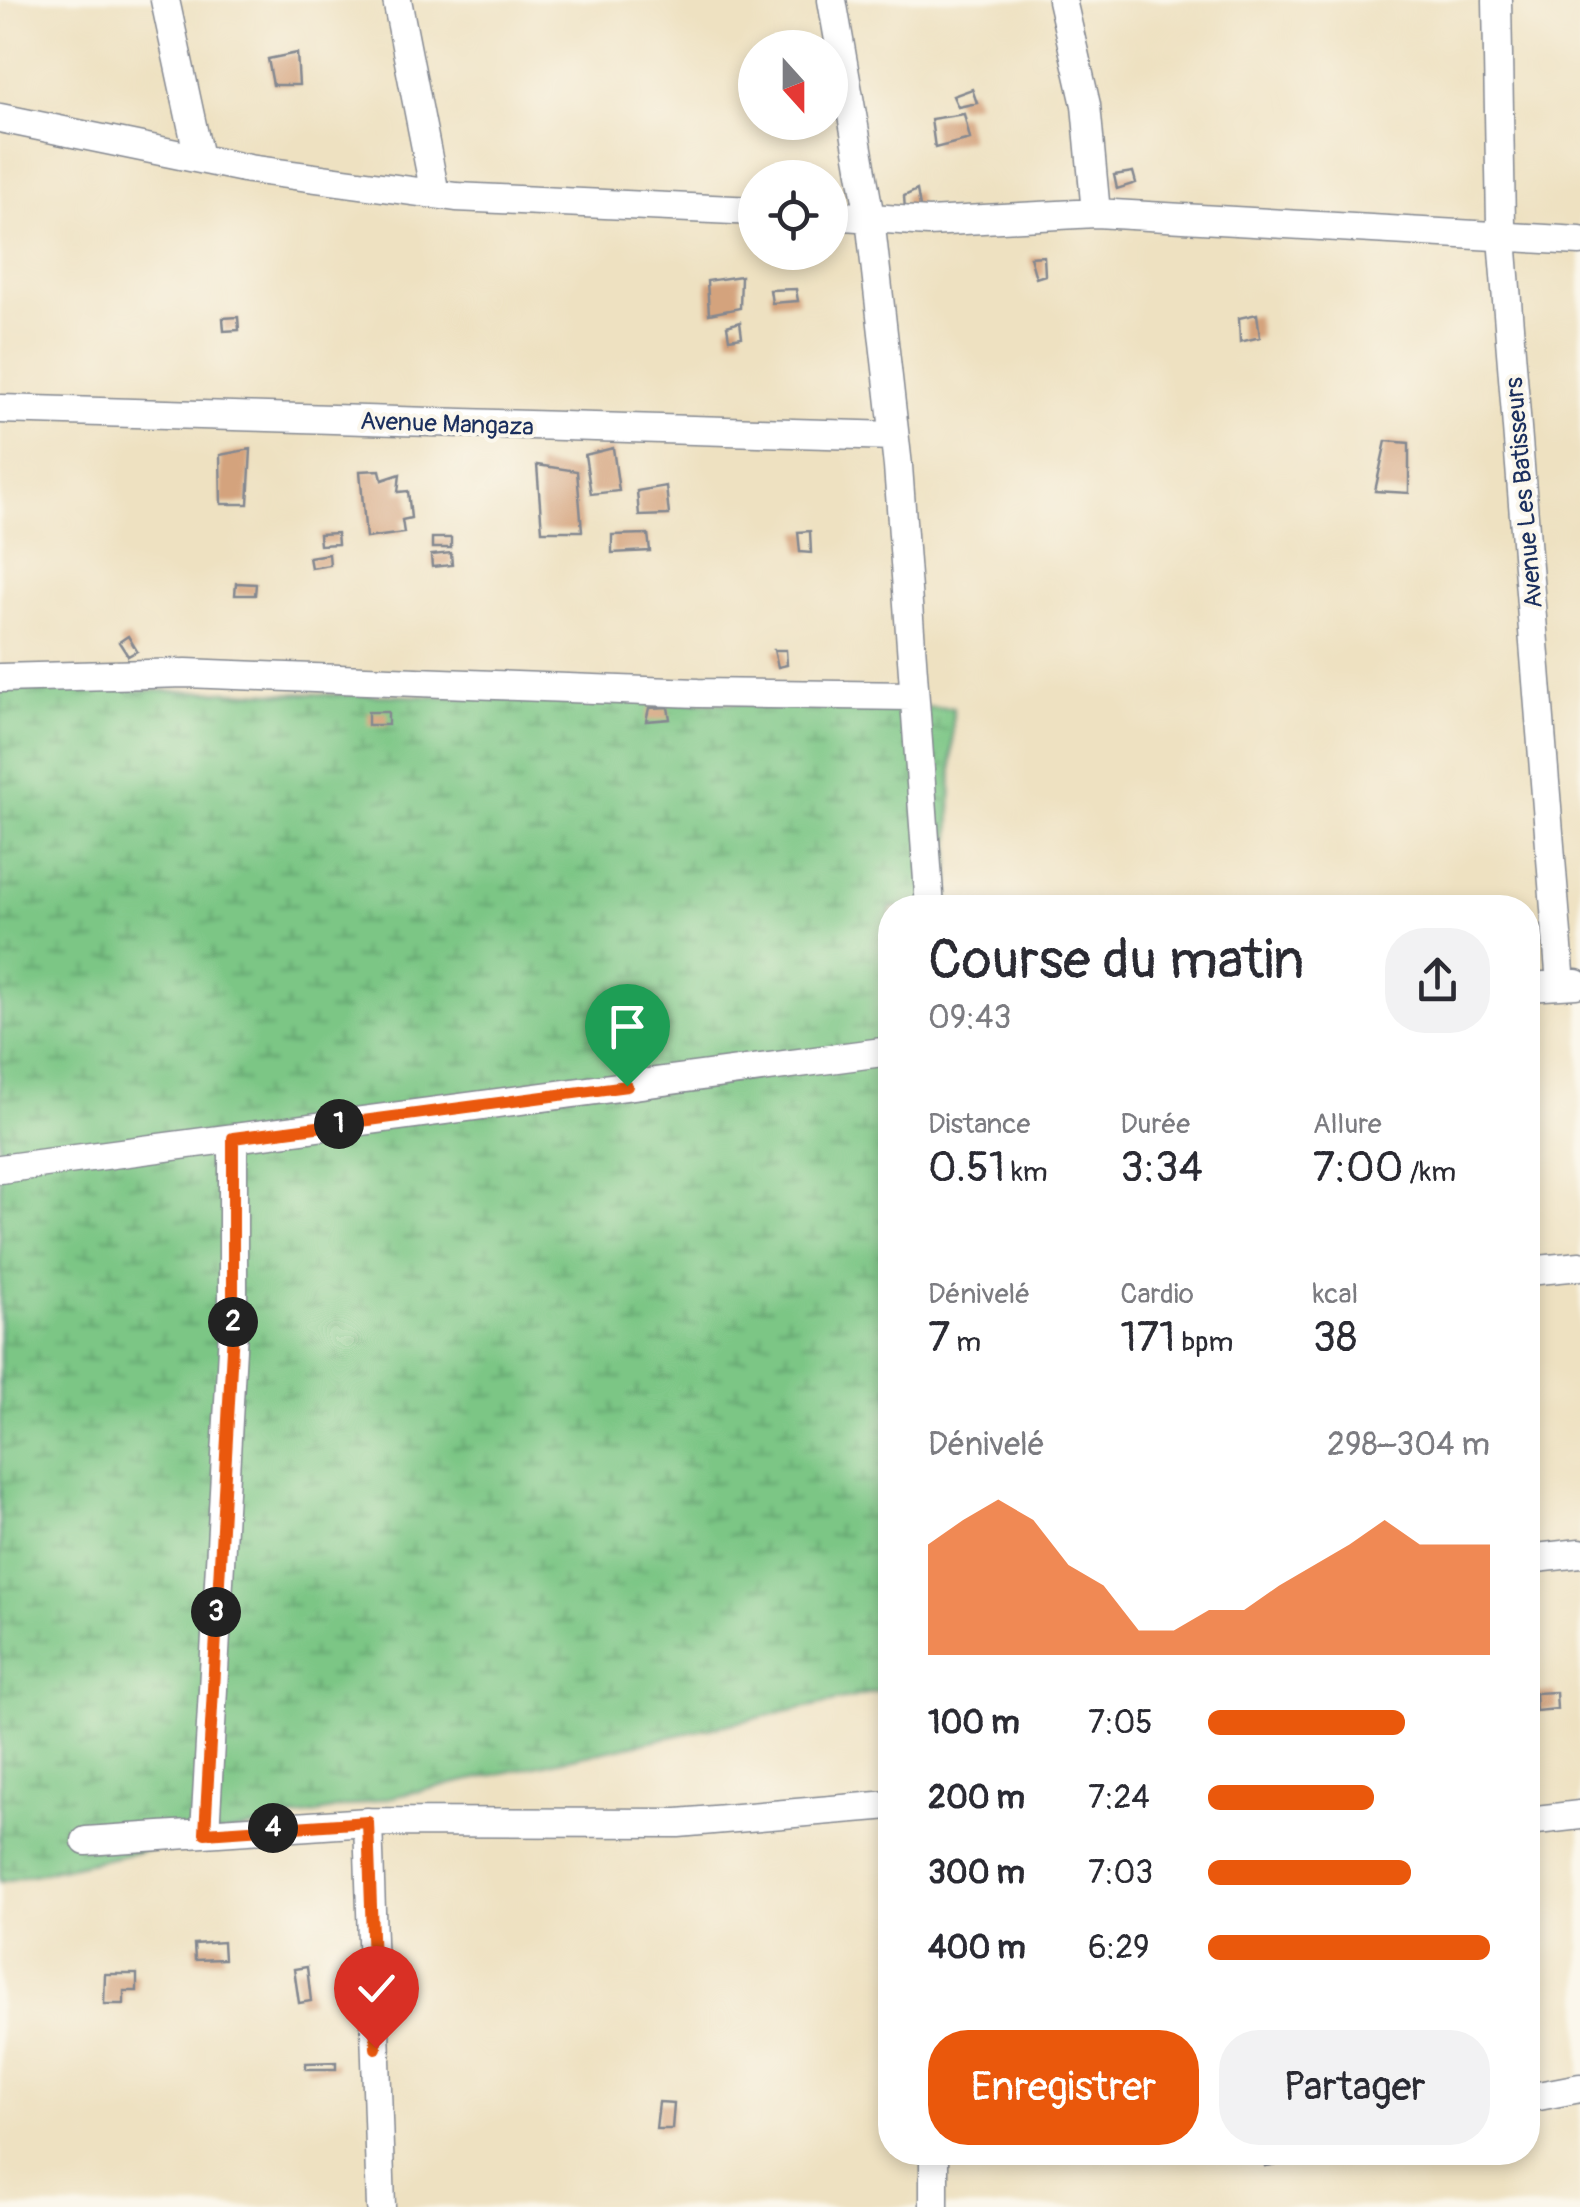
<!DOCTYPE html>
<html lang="fr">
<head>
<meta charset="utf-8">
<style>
	body { margin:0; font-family:Pangolin,sans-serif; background:#f2f2f3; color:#2b2b33; height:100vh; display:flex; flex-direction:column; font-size:38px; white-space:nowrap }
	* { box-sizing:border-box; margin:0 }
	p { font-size:32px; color:#7c7c81 }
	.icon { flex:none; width:55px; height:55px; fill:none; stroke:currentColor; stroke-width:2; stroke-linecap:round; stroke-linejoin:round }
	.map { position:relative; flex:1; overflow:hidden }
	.details { position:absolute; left:878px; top:895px; width:662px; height:1270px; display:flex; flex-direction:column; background:#fff; border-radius:40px; box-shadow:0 5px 15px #0003 }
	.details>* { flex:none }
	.needle { width:65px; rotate:159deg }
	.buttons { position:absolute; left:738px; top:30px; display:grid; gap:20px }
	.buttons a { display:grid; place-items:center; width:110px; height:110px; border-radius:50%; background:#fff; box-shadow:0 5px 15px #0003; font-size:50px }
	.pin { position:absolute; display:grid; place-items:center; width:85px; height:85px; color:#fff; margin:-102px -42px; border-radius:50% 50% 50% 0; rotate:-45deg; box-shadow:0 0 10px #0007 }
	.pin .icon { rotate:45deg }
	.km { position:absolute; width:50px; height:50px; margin:-25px; border-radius:50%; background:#222; color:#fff; font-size:28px; line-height:50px; text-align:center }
	.round { display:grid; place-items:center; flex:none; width:105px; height:105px; border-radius:40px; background:#f2f2f3 }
	.summary { display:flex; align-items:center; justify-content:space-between; height:170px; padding:0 50px }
	h1 { font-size:55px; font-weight:600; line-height:75px }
	.figures { display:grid; grid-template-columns:repeat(3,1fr); gap:15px; height:170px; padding:10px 50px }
	.figures div { display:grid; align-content:center }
	.figures b { font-size:42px; font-weight:600 }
	.figures small { font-size:28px; font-weight:400 }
	.figures p { font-size:28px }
	.chart { height:280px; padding:20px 50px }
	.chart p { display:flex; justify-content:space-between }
	.chart svg { width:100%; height:180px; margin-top:10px; fill:#ea580c; opacity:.7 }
	.button { display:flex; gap:20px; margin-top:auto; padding:20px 50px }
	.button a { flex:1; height:115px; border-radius:40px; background:#ea580c; color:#fff; font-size:40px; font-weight:600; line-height:115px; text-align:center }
	.button a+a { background:#f2f2f3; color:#2b2b33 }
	ul { padding:0 50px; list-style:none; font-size:32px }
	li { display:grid; grid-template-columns:160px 120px 1fr; align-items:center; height:75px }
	li i { height:25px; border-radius:12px; background:#ea580c }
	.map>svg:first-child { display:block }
	.wetland { fill:url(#wetland-marsh); stroke:#4b7a72; stroke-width:2.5 }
	.building { fill:#d4a37d }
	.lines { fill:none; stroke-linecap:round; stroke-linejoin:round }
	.minor-casing { stroke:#848890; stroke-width:31 }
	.minor { stroke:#fff; stroke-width:28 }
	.route-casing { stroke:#fff; stroke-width:20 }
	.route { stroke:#ea580c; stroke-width:12 }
	.labels { text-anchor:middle; stroke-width:8; stroke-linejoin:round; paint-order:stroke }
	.street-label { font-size:25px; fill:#1b2f5e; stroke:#fbf7ec }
</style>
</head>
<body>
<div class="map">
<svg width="1580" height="2207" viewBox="0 0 1580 2207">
	<defs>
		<pattern id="wetland-marsh" width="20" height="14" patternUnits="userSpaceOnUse" patternTransform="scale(2.5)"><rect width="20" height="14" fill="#7bc685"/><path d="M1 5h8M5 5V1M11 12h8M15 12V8" fill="none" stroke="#64a170"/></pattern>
	</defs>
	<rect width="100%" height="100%" fill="#fbf7ec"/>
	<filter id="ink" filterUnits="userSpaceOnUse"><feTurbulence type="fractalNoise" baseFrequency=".01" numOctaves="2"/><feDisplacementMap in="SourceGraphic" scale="20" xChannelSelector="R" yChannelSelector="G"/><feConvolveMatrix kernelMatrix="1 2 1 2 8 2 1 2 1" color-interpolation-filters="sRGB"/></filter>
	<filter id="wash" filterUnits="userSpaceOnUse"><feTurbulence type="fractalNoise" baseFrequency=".0048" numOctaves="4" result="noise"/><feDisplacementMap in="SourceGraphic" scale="40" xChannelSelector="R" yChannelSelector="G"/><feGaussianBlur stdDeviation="2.25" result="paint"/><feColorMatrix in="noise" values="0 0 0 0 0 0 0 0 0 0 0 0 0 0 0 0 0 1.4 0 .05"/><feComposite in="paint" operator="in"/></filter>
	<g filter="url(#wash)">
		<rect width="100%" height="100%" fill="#eee1c1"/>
		<path class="wetland" d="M 0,687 L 953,708 L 949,907 L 890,908 L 890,1689 L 0,1882 Z"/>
		<g id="blocks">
			<path class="building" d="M 297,53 L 299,85 L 273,85 L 268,59 Z
				M 972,89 L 977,103 L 958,107 L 953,96 Z
				M 964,114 L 970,139 L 935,148 L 931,119 Z
				M 1133,172 L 1136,183 L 1117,189 L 1114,175 Z
				M 917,190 L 920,207 L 905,210 L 904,196 Z
				M 1044,256 L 1045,275 L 1036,278 L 1030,257 Z
				M 741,276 L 740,308 L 709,314 L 707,281 Z
				M 796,289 L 798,301 L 772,303 L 770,290 Z
				M 1257,314 L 1260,337 L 1240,342 L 1239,318 Z
				M 238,317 L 239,330 L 224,331 L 223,318 Z
				M 740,322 L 742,337 L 729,339 L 727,326 Z
				M 1386,441 L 1409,443 L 1409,493 L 1375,491 Z
				M 613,448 L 619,491 L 591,494 L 585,455 Z
				M 251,449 L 248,504 L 221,504 L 220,455 Z
				M 537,465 L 577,471 L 582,531 L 542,531 Z
				M 380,470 L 382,480 L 400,474 L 398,492 L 408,491 L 411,518 L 402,520 L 404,533 L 366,538 L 360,471 Z
				M 666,486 L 669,515 L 639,516 L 637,491 Z
				M 810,531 L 811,553 L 800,552 L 798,532 Z
				M 337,533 L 338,544 L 320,545 L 319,534 Z
				M 648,534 L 650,551 L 612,553 L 612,535 Z
				M 432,538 L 451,538 L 451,548 L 432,548 Z
				M 451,553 L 452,565 L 432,567 L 431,555 Z
				M 329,554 L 330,565 L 311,568 L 309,557 Z
				M 236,583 L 256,584 L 255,595 L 235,595 Z
				M 128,636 L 137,651 L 128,656 L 119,642 Z
				M 774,650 L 786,650 L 787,665 L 778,667 Z
				M 668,707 L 670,719 L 646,721 L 649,708 Z
				M 368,712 L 388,712 L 388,725 L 368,725 Z
				M 1556,1692 L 1557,1709 L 1536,1711 L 1535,1693 Z
				M 223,1942 L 224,1959 L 195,1960 L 194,1944 Z
				M 307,1967 L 311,2001 L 299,2003 L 294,1969 Z
				M 105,1974 L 137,1974 L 137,1991 L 124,1991 L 124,2004 L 104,2004 Z
				M 336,2062 L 336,2069 L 306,2069 L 306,2063 Z
				M 659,2102 L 674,2103 L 672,2129 L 656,2129 Z
				M 1284,2153 L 1286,2163 L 1265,2166 L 1263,2156 Z"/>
		</g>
	</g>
	<g filter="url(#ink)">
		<use href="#blocks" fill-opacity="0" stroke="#848890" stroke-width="2.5"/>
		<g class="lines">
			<g class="minor-casing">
				<path id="minor" d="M 165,0 L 199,158
					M 397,0 L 435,194
					M 832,0 L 870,218 L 898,466 L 930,908
					M 1062,0 L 1086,105 L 1096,213
					M 1497,0 L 1501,225 L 1561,985
					M 0,118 L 249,169 L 456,197 L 755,211
					M 830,215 L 928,222 L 1096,213 L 1580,241
					M 0,409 L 894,436
					M 0,678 L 186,673 L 698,693 L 912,696
					M 1528,987 L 1576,984
					M 0,1169 L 890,1051
					M 1528,1271 L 1580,1266
					M 1528,1559 L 1580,1553
					M 1528,1821 L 1580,1815
					M 368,1822 L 381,2207
					M 205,1833 L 233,1330 L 233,1138
					M 86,1841 L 368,1822 L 678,1823 L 890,1805
					M 1528,2098 L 1580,2088
					M 934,2207 L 934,2152"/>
			</g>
			<use href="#minor" class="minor"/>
		</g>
	</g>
	<g class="lines" filter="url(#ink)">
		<g class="route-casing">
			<path id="route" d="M 376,2048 L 368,1822 L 205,1833 L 233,1330 L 233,1138 L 627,1086"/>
		</g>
		<use href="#route" class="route"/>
	</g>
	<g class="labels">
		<g class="street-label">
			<text transform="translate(447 423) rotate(2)" y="9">Avenue Mangaza</text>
			<text transform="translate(1523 493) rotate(-95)" y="9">Avenue Les Batisseurs</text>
		</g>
	</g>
</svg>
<div class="buttons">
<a><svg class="needle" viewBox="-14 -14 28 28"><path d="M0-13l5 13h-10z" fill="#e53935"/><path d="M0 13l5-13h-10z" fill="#7c7c81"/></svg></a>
<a><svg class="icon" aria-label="locate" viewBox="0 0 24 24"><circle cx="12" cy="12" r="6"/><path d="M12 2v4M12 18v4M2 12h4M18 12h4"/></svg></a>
</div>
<div class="pin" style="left:627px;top:1086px;background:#1e9e55"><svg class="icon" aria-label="arrive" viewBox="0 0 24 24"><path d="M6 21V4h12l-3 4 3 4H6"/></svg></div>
<div class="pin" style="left:376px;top:2048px;background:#d93025"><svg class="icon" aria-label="check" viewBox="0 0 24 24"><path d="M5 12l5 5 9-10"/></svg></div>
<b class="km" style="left:339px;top:1124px">1</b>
<b class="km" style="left:233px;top:1322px">2</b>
<b class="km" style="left:216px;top:1612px">3</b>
<b class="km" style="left:273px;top:1828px">4</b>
<section class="details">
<div class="summary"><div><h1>Course du matin</h1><p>09:43</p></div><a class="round"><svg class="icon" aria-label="share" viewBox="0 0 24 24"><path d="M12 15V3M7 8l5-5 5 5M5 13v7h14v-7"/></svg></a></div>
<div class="figures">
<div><p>Distance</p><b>0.51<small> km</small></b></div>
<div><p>Durée</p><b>3:34</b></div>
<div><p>Allure</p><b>7:00<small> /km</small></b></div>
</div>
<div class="figures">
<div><p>Dénivelé</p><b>7<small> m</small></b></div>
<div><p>Cardio</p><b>171<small> bpm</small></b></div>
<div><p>kcal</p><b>38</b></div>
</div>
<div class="chart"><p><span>Dénivelé</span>298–304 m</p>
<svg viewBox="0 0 160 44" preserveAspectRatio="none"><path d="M0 44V17L10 11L20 6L30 11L40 22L50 27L60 38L70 38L80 33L90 33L100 27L110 22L120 17L130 11L140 17L150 17L160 17V44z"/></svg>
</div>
<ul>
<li><b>100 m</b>7:05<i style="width:70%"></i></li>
<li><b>200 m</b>7:24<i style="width:59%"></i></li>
<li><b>300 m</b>7:03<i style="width:72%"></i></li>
<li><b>400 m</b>6:29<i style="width:100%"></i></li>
</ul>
<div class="button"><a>Enregistrer</a><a>Partager</a></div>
</section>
</div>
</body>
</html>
